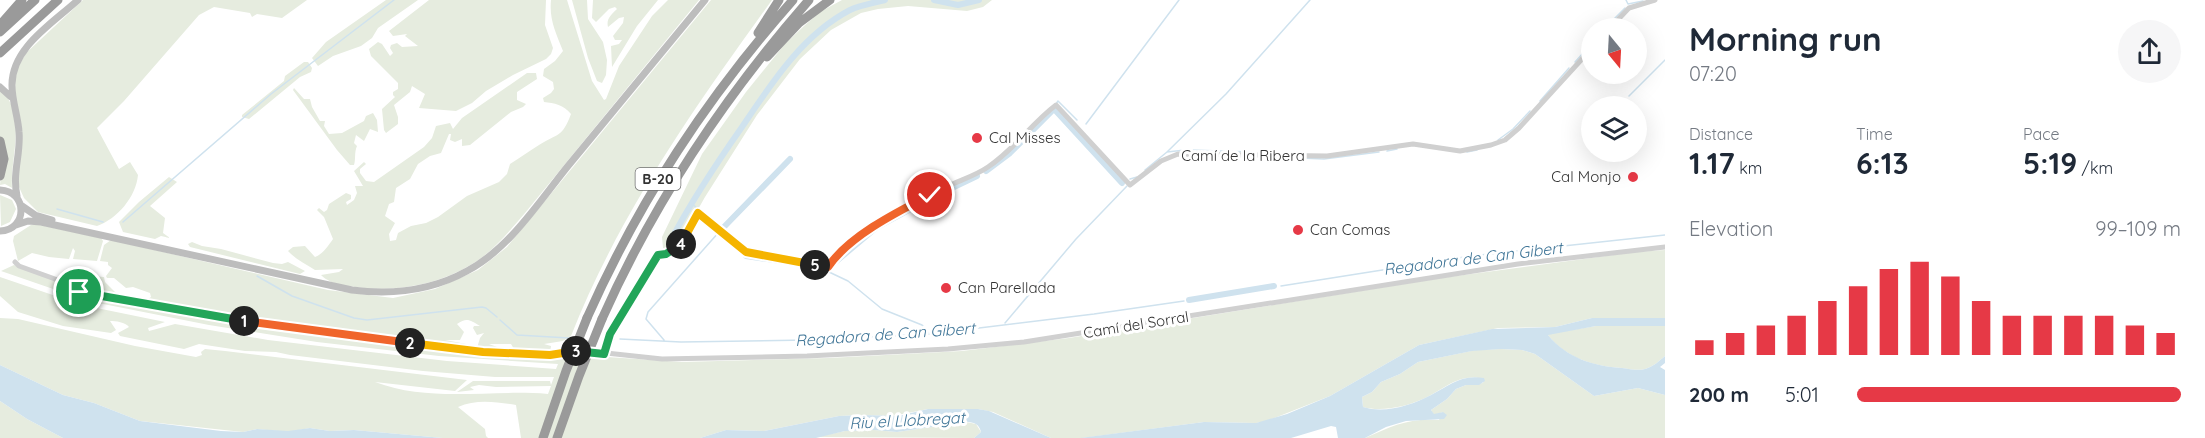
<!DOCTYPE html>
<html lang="en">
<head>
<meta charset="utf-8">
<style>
	body { margin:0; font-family:Quicksand,sans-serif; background:#f6f6f7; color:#1f2937; height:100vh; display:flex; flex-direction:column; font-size:22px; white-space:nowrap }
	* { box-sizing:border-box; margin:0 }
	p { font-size:20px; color:#747a83 }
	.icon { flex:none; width:33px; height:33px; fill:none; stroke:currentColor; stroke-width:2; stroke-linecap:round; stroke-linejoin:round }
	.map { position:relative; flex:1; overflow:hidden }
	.details { display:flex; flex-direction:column; background:#fff; width:540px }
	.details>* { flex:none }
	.needle { width:39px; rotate:162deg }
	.buttons { position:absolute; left:1581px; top:18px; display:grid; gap:12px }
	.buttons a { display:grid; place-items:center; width:66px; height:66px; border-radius:50%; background:#fff; box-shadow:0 6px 24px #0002; font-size:30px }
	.pin { position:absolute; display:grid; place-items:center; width:51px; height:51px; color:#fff; margin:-26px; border:3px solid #fff; border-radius:50%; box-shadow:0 2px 6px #0007 }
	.km { position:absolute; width:30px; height:30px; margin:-15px; border-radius:50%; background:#222; color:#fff; font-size:16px; line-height:30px; text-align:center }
	.round { display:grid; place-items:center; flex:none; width:63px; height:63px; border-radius:32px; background:#f6f6f7 }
	.head { display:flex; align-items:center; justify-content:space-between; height:102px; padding:0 24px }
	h1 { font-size:33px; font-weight:700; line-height:45px }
	.stats { display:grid; grid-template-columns:repeat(3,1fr); gap:9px; height:102px; padding:6px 24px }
	.stats div { display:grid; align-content:center }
	.stats b { font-size:30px; font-weight:700 }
	.stats small { font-size:16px; font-weight:400 }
	.stats p { font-size:16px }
	.chart { height:168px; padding:12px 24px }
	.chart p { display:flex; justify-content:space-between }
	.chart svg { width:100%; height:108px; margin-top:6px; stroke:#e63946; stroke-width:6 }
	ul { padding:0 24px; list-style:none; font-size:20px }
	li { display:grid; grid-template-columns:96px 72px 1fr; align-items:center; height:45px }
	li i { height:15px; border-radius:8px; background:#e63946 }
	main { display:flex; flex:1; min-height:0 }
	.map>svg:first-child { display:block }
	.green { fill:#e6ecdf }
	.water { fill:#cfe2ee }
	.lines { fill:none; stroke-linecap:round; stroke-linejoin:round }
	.stream { stroke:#cfe2ee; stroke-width:1.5 }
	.canal { stroke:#cfe2ee; stroke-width:6 }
	.street { stroke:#d0d0d0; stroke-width:5 }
	.secondary { stroke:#bdbdbd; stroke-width:7 }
	.highway { stroke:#9a9a9a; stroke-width:9 }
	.highway-bridge { stroke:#9a9a9a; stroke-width:9 }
	.split-1-casing { stroke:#fff; stroke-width:12 }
	.split-2-casing { stroke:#fff; stroke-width:12 }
	.split-3-casing { stroke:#fff; stroke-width:12 }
	.split-4-casing { stroke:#fff; stroke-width:12 }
	.split-5-casing { stroke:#fff; stroke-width:12 }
	.split-6-casing { stroke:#fff; stroke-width:12 }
	.split-1 { stroke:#22a559; stroke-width:8 }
	.split-2 { stroke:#f0652b; stroke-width:8 }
	.split-3 { stroke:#f5b400; stroke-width:8 }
	.split-4 { stroke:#22a559; stroke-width:8 }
	.split-5 { stroke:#f5b400; stroke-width:8 }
	.split-6 { stroke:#f0652b; stroke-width:8 }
	.poi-dot { fill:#e63946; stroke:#fff; stroke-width:2 }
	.labels { text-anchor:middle; stroke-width:6; stroke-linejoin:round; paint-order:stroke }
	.shield { fill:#fff; stroke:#707070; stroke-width:1.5 }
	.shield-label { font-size:14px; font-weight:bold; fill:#333 }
	.poi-label { font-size:15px; fill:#333; stroke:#fff; text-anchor:start }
	.street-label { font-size:15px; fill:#333; stroke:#fff }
	.water-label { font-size:16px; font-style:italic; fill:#3f7597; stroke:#fff }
</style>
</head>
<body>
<main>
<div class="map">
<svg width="1665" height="438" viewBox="0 0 1665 438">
	<rect width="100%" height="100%" fill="#fff"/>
	<path class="green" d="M 83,0 L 307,0 L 282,18 L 257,14 L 252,17 L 250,13 L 214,7 L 199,15 L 124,101 L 97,128 L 119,169 L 130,162 L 138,175 C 136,197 117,219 97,226 L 38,212 L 24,198 L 19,187 L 15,91 L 16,71 L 26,53 Z
		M 386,0 L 418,0 L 378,28 L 372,38 L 361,46 L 333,56 L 318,66 L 312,58 L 326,42 Z
		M 429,0 L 546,0 L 545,25 L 553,48 L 551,54 L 546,59 L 513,75 L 486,91 L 472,103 L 456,111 L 419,108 L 425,94 L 412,86 L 410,92 L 394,105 L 398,117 L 398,124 L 386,133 L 384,130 L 382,109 L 395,97 L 393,95 L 393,92 L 398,89 L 398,83 L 371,56 L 369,49 L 378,42 L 382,44 L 390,56 L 393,53 L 390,48 L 391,45 L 397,43 L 402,47 L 418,46 L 405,36 L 407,34 L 393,36 L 389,31 Z
		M 551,0 L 567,0 L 592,81 L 604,100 L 606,99 L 619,66 L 652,16 L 668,0 L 699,0 L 525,213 C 509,231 493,252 472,264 C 440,284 401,291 365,288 C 350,286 332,286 321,275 L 339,272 L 343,269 L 315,270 C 306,264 295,259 288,251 L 293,247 L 305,246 L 315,257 C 323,254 328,246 333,239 L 324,217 L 317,210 L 319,208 L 324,212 L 327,210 L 329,204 L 346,193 L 351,195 L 351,199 L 346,202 L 347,205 L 354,200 L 357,193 L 355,186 L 363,186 L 354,171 L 364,162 L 366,164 L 360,169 L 360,173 L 366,181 L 374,182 L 424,147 L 432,138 L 436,126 L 450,123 L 453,129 L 462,118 L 527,73 L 536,73 L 537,79 L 517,92 L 517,100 L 526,104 L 523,107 L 511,112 L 470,145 L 462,146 L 462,139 L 455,142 L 450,140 L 451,134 L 449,134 L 441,153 L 430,156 L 418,164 L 410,179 L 396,188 L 394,202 L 389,204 L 385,216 L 395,223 L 389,234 L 390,241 L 396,240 L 398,233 L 411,226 L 426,223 L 438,217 L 467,196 L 499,182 L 507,174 L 510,164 C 520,158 529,151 539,145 C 558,133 562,138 571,114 C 564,105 554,103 544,102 L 543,98 L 551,93 L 554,89 L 553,82 L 543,76 L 544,69 L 555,61 L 563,51 C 556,33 549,20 551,0 Z
		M 572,0 L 587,0 L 588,19 L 603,42 L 607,60 L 606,75 L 602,83 L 597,81 L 588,58 Z
		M 593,0 L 658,0 L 637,26 L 612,67 L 611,46 L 619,44 L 622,40 L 615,40 L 613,36 L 623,23 L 624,17 L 619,18 L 608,27 C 606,19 611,15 617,9 L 615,7 L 609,9 L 596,22 L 592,18 Z
		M 711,0 L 772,0 C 695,107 620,212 571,336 L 563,341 L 544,344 L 551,346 L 550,355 L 547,356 L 561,356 L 562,354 L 682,362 L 829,358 L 962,351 L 1069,338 L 1441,278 L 1636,252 L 1665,250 L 1665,318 L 1592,318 L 1555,327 L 1498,328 L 1419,345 L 1330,396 L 1267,421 L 1256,423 L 1204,422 L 1082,438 L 1051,438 L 993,412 L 978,409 L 928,409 L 893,416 L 863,415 L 839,416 L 764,431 L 726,430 L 700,438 L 521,438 L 516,405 C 496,402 476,399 458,407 L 485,429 L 486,436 L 488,438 L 443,438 L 354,430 L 330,431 L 310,428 L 288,432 L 257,429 L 243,432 L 140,421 L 94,403 L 63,395 L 0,365 L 0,318 L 18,319 L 135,346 L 196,357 L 202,355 L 201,352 L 205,349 L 225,351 L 467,380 L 455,391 L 375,382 C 430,403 491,389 548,394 L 551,386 L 496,387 L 479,385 L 470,387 L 474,390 L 457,392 L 473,381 L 550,381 L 551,385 L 554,377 L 495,377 L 423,371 L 290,355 L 276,352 L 245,351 L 199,344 L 184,349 L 120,336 L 118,333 L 129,327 C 125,322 116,321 110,321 L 116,330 L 111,333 L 63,326 L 18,312 L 0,296 L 0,277 L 82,305 L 165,322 L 148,328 L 149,331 L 175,324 L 268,340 L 447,361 L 556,369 L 558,364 L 439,356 L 317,342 L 209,325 L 88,301 L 1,271 L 14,265 L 53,280 L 62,286 L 84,295 L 192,316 L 257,326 L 477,353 L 517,354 L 511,344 L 489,344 L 505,350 L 477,348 L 480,338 L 484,333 L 477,335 L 473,328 L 474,326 L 480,326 C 470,320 467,317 457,324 L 464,332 L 460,340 L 445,340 L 466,344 L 469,348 L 239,317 L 124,296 L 148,299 L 151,297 L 150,293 L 133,287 L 126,288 L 114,278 L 107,278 L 106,276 L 112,268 L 108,265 L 108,262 L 100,261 L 104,245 L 111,240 L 328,290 L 393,298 L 435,289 L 478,270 L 507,247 Z
		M 842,0 L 992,0 L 983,7 L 967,11 L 908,6 L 878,9 L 861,13 L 831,30 L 800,59 L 757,115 L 705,197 L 679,243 L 668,249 L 663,248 L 662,237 L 702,154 L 746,92 L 785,44 L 804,26 L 820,12 Z
		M 304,62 L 308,62 L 312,68 L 311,72 L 300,77 L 249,119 L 242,117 L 242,115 L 284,81 L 285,76 Z
		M 294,88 L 304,99 L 310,99 L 312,107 L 320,121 L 325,121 L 324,126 L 329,134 L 342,133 L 364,121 L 366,116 L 373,113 L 377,120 L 378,132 L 370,129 L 364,141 L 356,135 L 354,143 L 357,146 C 354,153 356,159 354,165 L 350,165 L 337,150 L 293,90 Z
		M 0,89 C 28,114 10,156 12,188 L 5,184 L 0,185 L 4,146 L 0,137 Z
		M 169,177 L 177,182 L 150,206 L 165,218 L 163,233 L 170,238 L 161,236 L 155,239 L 123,232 L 119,222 L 139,202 Z
		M 0,195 L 12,200 L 16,209 L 10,222 L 1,226 Z
		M 31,225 L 40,225 L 101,238 L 103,241 L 97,261 L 73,259 L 75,251 L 73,248 L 69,259 L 49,257 L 32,253 L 18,261 L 13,241 L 14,236 Z
		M 192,242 L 202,246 L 221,249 L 273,263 L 282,264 L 288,262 L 305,271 L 300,274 L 190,247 L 188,244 Z
		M 71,274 L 104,277 L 105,282 L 116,293 L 115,295 C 95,292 77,289 59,279 L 63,275 Z
		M 1596,326 L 1665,326 L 1665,356 C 1659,361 1653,367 1645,369 C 1638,371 1629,369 1622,368 C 1592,366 1566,358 1547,334 Z
		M 1501,349 L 1522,350 L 1535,354 L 1594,396 L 1638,388 L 1665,395 L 1665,438 L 1365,438 C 1392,426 1408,418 1439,420 L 1443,412 L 1434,415 L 1431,410 L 1447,399 L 1456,389 L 1466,385 L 1483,383 L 1484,379 C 1459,372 1443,390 1423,399 C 1405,407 1381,412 1363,407 L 1362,397 L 1372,392 L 1381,382 L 1400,374 L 1418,362 L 1476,350 Z
		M 0,401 L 27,419 L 63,438 L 0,438 Z
		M 966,422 L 976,424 L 981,432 L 974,438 L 816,437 L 845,431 L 874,430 L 897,432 Z"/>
	<path class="water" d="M 1592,318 L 1665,318 L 1665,326 L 1596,326 L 1548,335 C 1567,358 1593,366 1622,368 C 1630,369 1638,371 1645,369 C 1653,367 1659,361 1665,356 L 1665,363 L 1660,367 L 1665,370 L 1665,395 L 1638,388 L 1594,396 L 1535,354 L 1522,350 L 1501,349 L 1472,351 L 1418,362 L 1400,374 L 1381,382 L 1372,392 L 1362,397 L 1363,407 C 1385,414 1412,405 1431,395 C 1450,385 1461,374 1484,378 L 1485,381 L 1479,385 L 1466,385 L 1456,389 L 1447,399 L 1431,410 L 1434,414 L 1443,412 L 1447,415 L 1444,419 L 1406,421 L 1386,427 L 1365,438 L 1338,438 L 1336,427 L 1331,426 L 1291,438 L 1080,438 L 1204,422 L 1256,423 L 1287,414 L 1330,396 L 1419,345 L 1492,329 L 1555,327 Z
		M 0,365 L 63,395 L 94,403 L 140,421 L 221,431 L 243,432 L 257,429 L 288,431 L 310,428 L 330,431 L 354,430 L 443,438 L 63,438 L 27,419 L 0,401 Z
		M 928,409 L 978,409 L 989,411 L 1051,438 L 974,438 L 981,432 C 979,424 974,422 966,422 L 897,432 L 874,430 L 845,431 L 816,438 L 700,438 L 726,430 L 764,431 L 839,416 L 863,415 L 898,416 Z"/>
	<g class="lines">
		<path class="stream" d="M 1626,0 L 1628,4 L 1643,1
			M 1605,28 L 1625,8
			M 1575,62 L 1592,43
			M 1629,96 L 1665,60
			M 1540,101 L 1569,68
			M 1056,104 L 1058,101 L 1077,120
			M 1086,124 L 1179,0
			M 1498,140 L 1513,129 L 1530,111
			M 1189,150 L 1253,152
			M 1387,151 L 1397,149
			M 1167,152 L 1226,94 L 1310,0
			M 1467,152 L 1477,150
			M 1299,158 L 1324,159 L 1379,152
			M 1145,170 L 1167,152 L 1185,150
			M 1130,179 L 1137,177
			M 691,203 L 736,241
			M 57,209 L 103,222
			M 123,222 L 271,94 L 394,0
			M 829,272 L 848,281 L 882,309 L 922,325 L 929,333
			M 257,276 L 292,296 L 354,318 L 367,320 L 482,307 L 486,308 L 497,317
			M 1281,286 L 1471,256 L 1665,235
			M 500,320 L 517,335 L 569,338
			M 1005,323 L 1076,239 L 1127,186
			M 613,339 L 614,339
			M 620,339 L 681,342 L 809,340 L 930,334 L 1094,314 L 1184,301
			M 664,340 L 646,319 L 648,312 L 719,232"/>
		<path class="canal" d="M 934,0 L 958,5 L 979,0
			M 986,171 L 1010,153 L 1053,110 L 1055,110 L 1122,183
			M 722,229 L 790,159
			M 671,240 C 692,200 716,164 742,127 C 771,84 802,35 850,10 C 860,5 874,3 885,0
			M 746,256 L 801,264 L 821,270
			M 833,264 L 877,227 L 929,199 L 977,176
			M 1189,300 L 1274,286"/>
		<path class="street" d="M 1610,28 L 1629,8 L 1655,0
			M 15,262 L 19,266 L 55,279 L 79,292 L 257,323 L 482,352 L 550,355 L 578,350 L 662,359 L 807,356 L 948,349 L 1024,342 L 1518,264 L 1665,247
			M 604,354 L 610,334 L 658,255 C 681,251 688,232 698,213 L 746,252 L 828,267 C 851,233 909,204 946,187 C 960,180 975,176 988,167 C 1014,150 1031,124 1056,105 L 1130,185 L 1161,161 L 1178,154 L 1327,156 L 1413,144 L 1460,151 L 1491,145 L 1505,140 L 1519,128 L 1592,48"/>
		<path class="secondary" d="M 0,87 L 11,97
			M 0,190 C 28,191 28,230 0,231
			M 17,196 C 12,173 21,154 19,132 C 18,116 12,101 12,86 C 11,48 53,23 78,0
			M 22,206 L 35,215 L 52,220
			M 16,225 L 28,221 L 41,222 L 352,290 C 392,295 431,291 467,271 C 509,249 538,203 568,166 C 614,111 659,55 705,0"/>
		<path class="highway" d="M 0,25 L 22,0
			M 0,32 L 35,0
			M 758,33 L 779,0
			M 0,53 L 58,0
			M 767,57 L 799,23 L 830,0
			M 0,141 L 4,159 L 0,176
			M 587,318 C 640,199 706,99 793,0
			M 602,319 C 654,202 725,96 809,0"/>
		<path class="highway-bridge" d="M 543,438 L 566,371 L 587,318
			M 557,438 L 579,376 L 602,319"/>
	</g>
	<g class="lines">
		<g class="split-1-casing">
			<path id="split-1" d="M 79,292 L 244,321"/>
		</g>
		<g class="split-2-casing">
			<path id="split-2" d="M 244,321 L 410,343"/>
		</g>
		<g class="split-3-casing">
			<path id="split-3" d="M 410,343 L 483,352 L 550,355 L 576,351"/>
		</g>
		<g class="split-4-casing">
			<path id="split-4" d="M 576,351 L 604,354 L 610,334 L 658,255 L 666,254 L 681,244"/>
		</g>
		<g class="split-5-casing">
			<path id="split-5" d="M 681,244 L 698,213 L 746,252 L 815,265"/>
		</g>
		<g class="split-6-casing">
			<path id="split-6" d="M 815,265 L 828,267 C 849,236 897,212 930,195"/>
		</g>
		<use href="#split-1" class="split-1"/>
		<use href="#split-2" class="split-2"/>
		<use href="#split-3" class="split-3"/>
		<use href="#split-4" class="split-4"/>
		<use href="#split-5" class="split-5"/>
		<use href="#split-6" class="split-6"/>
	</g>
	<g class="poi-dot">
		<circle cx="977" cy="138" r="6"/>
		<circle cx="1633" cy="177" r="6"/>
		<circle cx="1298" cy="230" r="6"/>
		<circle cx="946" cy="288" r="6"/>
	</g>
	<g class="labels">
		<rect class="shield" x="635.5" y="168" width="45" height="22" rx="4.5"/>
		<g class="shield-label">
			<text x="658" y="184">B-20</text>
		</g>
		<g class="poi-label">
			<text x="989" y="143">Cal Misses</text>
			<text x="1621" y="182" text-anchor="end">Cal Monjo</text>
			<text x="1310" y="235">Can Comas</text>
			<text x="958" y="293">Can Parellada</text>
		</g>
		<g class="street-label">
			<text x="1243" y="161">Camí de la Ribera</text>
			<text transform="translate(1136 325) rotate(-9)" y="5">Camí del Sorral</text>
		</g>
		<g class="water-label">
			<text transform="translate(1473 258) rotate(-7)" y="6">Regadora de Can Gibert</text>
			<text transform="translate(885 334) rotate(-4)" y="6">Regadora de Can Gibert</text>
			<text transform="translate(907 420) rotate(-3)" y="6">Riu el Llobregat</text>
		</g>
	</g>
</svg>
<div class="buttons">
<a><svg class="needle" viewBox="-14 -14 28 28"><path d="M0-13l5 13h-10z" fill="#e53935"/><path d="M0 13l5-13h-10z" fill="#747a83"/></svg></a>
<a><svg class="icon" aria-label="layers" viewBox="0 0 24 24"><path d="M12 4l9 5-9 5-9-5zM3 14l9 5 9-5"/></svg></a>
</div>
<div class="pin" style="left:79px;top:292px;background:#1e9e55"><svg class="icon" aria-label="arrive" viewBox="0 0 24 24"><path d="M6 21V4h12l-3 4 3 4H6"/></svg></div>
<div class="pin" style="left:930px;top:195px;background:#d93025"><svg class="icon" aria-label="check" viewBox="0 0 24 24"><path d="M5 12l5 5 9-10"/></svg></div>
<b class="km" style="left:244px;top:321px">1</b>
<b class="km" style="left:410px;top:343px">2</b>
<b class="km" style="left:576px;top:351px">3</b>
<b class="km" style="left:681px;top:244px">4</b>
<b class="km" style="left:815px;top:265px">5</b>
</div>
<section class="details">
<div class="head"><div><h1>Morning run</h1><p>07:20</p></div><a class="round"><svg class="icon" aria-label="share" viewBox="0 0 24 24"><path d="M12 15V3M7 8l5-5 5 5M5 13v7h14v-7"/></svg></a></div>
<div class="stats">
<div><p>Distance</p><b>1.17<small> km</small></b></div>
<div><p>Time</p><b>6:13</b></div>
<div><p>Pace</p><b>5:19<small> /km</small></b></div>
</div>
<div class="chart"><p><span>Elevation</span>99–109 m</p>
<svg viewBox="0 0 160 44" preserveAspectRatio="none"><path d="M5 44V38M15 44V35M25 44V32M35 44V28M45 44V22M55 44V16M65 44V9M75 44V6M85 44V12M95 44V22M105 44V28M115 44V28M125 44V28M135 44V28M145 44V32M155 44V35"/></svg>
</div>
<ul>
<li><b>200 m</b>5:01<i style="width:100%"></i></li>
</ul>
</section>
</main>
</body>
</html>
